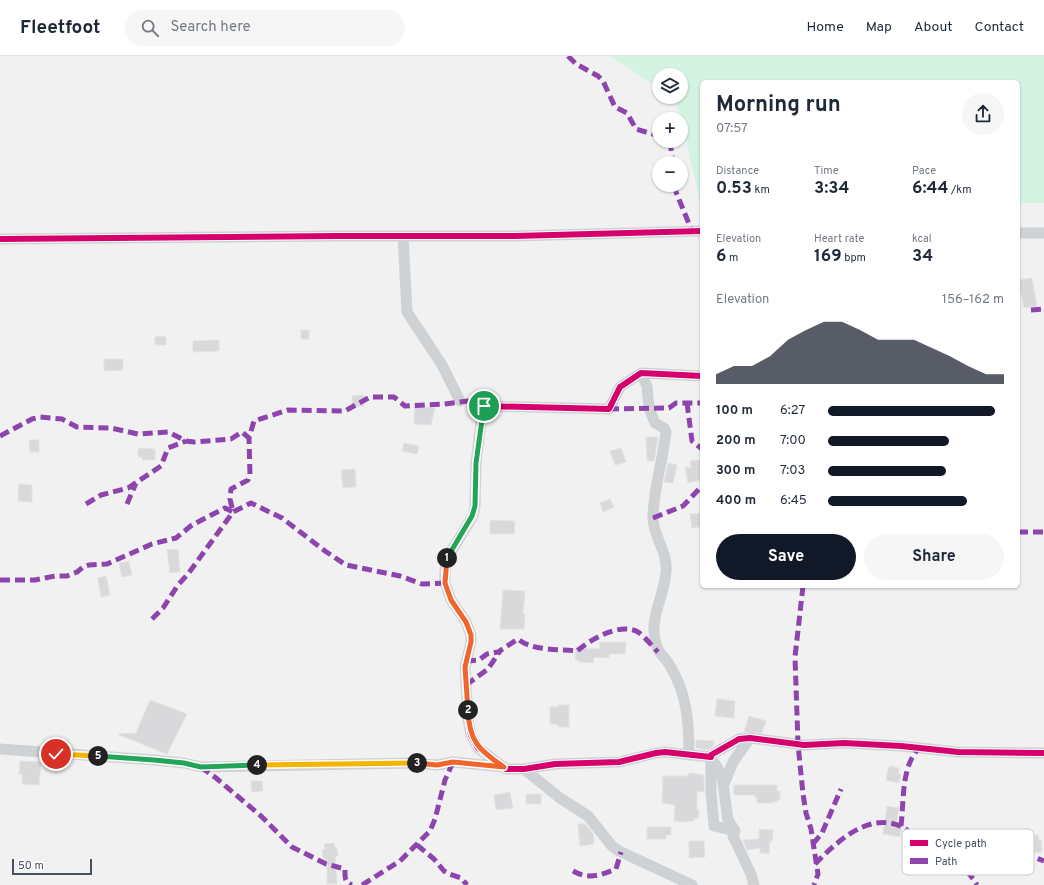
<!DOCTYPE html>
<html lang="en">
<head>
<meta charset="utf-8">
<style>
	body { margin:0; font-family:Overpass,sans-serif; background:#f6f6f7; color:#1f2937; height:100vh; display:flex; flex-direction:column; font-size:15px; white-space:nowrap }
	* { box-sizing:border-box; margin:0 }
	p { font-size:13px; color:#747a83 }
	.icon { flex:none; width:22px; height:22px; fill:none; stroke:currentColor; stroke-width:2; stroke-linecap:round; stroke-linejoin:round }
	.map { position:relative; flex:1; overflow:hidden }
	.drawer { position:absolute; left:700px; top:24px; width:320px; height:508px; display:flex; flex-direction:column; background:#fff; border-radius:6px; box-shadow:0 1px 3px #0004 }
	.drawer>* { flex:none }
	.tools { position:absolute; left:652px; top:12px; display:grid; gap:8px }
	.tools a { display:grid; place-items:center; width:36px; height:36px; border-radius:50%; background:#fff; box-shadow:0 1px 3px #0004; font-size:20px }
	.scale { position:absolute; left:12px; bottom:10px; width:80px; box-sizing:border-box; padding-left:4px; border:2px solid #465160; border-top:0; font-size:11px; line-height:14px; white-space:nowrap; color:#465160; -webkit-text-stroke:3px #fff; paint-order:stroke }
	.pin { position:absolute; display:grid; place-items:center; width:34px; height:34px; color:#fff; margin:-17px; border:2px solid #fff; border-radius:50%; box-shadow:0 1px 4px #0007 }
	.km { position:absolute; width:20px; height:20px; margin:-10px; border-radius:50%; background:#222; color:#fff; font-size:11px; line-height:20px; text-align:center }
	.round { display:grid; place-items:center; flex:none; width:42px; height:42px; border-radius:21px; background:#f6f6f7 }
	.overview { display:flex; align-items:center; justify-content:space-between; height:68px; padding:0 16px }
	h1 { font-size:22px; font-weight:700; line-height:30px }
	.figures { display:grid; grid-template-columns:repeat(3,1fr); gap:6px; height:68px; padding:4px 16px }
	.figures div { display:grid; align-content:center }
	.figures b { font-size:17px; font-weight:700 }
	.figures small { font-size:11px; font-weight:400 }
	.figures p { font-size:11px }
	.chart { height:112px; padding:8px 16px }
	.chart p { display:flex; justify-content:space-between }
	.chart svg { width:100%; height:72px; margin-top:4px; fill:#111827; opacity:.7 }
	.button { display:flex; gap:8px; margin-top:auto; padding:8px 16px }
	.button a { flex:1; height:46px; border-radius:24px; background:#111827; color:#fff; font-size:16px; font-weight:700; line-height:46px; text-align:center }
	.button a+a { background:#f6f6f7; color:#1f2937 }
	ul { padding:0 16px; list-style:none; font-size:13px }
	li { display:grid; grid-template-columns:64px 48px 1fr; align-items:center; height:30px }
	li i { height:10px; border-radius:5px; background:#111827 }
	header { display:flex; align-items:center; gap:24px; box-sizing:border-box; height:56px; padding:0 20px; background:#fff; border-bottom:1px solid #e0e1e3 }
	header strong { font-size:19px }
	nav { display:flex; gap:22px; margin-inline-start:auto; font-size:14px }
	.search { width:280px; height:36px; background:#f6f6f7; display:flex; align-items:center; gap:10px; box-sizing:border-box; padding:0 14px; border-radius:22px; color:#747a83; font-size:15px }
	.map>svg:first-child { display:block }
	.green { fill:#d4f3e2 }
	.building { fill:#d9d9db; stroke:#e3e3e4 }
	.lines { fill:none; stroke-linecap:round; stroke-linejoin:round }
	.minor { stroke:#cfd2d5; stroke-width:11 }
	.quiet { stroke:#8e44ad; stroke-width:5; stroke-dasharray:10 5; stroke-linecap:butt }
	.cycleway-casing { stroke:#fff; stroke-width:8 }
	.cycleway { stroke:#d6006c; stroke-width:6 }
	.split-1-casing { stroke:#fff; stroke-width:8 }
	.split-2-casing { stroke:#fff; stroke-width:8 }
	.split-3-casing { stroke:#fff; stroke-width:8 }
	.split-4-casing { stroke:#fff; stroke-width:8 }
	.split-5-casing { stroke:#fff; stroke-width:8 }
	.split-6-casing { stroke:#fff; stroke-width:8 }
	.split-1 { stroke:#22a559; stroke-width:5 }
	.split-2 { stroke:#f0652b; stroke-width:5 }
	.split-3 { stroke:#f0652b; stroke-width:5 }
	.split-4 { stroke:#f5b400; stroke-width:5 }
	.split-5 { stroke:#22a559; stroke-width:5 }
	.split-6 { stroke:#f5b400; stroke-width:5 }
	.key { fill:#fff; stroke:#c8cbcf; stroke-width:1 }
	.key-label { font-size:11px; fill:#465160 }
</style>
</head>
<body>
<header>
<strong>Fleetfoot</strong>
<div class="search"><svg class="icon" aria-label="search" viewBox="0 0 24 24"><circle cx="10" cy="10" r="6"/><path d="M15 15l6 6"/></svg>Search here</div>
<nav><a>Home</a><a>Map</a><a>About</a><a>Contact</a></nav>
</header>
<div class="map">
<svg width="1044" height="829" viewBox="0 0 1044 829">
	<rect width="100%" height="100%" fill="#f2f1f1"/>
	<path class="green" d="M 610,0 L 1044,0 L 1044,147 L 1018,147 L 1018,26 L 702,26 L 701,150 L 681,63 L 675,44 L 670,41 L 681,41 L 681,19 L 659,19 L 659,33 Z"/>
	<path class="building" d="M 1032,222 L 1037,250 L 1024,252 L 1018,224 Z
		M 301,274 L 309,274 L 309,283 L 301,283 Z
		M 166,280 L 166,289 L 155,289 L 155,281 Z
		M 219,284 L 219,295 L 193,296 L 193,285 Z
		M 104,303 L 123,303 L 123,314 L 104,315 Z
		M 364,339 L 364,350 L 352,351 L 352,340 Z
		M 415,350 L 435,352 L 431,369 L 414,368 Z
		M 646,381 L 658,381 L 654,405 L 647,405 Z
		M 29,384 L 39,384 L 39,396 L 30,396 Z
		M 404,387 L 419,390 L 417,398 L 402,395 Z
		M 138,392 L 155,393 L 155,404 L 142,404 L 142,401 L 138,401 Z
		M 621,392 L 626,406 L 615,409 L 610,395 Z
		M 701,404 L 702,424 L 688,427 L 685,411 L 691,412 L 690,405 Z
		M 668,407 L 677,409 L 673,427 L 664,426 Z
		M 355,413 L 356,431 L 343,432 L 341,414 Z
		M 19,428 L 32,429 L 32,446 L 18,445 Z
		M 610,443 L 614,451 L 603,456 L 600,447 Z
		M 702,457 L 702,471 L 692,472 L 690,458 Z
		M 490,464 L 515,465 L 514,478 L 490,478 Z
		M 178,493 L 180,516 L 170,517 L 167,494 Z
		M 129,505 L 132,519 L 122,521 L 119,507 Z
		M 106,520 L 110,539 L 101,541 L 98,522 Z
		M 503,534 L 525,535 L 523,558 L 525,558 L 524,573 L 500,573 Z
		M 600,586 L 626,586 L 625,598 L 609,598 L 609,602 L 594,601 L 593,607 L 579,606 L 579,604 L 575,604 L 576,592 L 600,593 Z
		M 717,643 L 735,645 L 734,662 L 715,660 Z
		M 150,644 L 187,658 L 167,698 L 117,678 L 136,677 Z
		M 558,649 L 569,649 L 569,671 L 558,671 L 558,668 L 550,668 L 550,651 L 558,651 Z
		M 749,660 L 766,665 L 762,677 L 744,676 Z
		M 696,684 L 714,685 L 713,690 L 707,694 L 696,692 Z
		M 20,705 L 41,706 L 39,729 L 22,728 L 22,718 L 19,718 Z
		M 889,710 L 899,712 L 898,718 L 901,718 L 899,727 L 886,724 Z
		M 689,717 L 704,719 L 704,736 L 697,735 L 697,754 L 699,754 L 699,762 L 694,762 L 694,765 L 687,765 L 687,766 L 674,765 L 675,749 L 662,747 L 663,720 L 688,720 Z
		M 251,725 L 262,725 L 263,735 L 252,736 Z
		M 734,729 L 777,729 L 777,735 L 780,735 L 780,744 L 777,744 L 777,746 L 772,746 L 772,747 L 757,747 L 757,742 L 755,742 L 755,739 L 734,739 Z
		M 510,736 L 513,752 L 496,754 L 494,739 Z
		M 526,738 L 541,738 L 541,748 L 526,748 Z
		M 887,750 L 899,752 L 896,770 L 902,771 L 900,781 L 883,778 Z
		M 578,768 L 585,768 L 593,777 L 594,788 L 580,790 Z
		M 647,771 L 671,771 L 671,779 L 666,779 L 666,783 L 647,783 Z
		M 759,773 L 773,774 L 772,785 L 770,785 L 769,798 L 760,797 L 760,792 L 747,794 L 743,784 L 759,783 Z
		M 1029,779 L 1038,779 L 1039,784 L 1041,784 L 1042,796 L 1025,797 L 1024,781 L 1029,781 Z
		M 689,785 L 704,785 L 705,801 L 689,802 Z
		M 334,787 L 335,792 L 337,792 L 338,800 L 335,801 L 337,828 L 327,828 L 327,805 L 325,805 L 325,802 L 323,802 L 322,794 L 325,793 L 324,788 Z"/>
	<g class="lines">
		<path class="minor" d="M 1018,177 L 1044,177
			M 403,180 L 407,256 L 442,309 L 460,345
			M 0,183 L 338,180 L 515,180 L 702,175
			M 641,317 L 647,330 L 649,352 L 655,367 L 664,372 L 666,376 C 663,405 653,433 653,463 C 654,481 668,497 666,515 C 665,538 650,560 655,583 C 658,599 662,597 669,608 C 687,637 689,665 689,699
			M 702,320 L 641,317 L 620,331 L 609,353 L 483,350 L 476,407 L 475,450 L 473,460 L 447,502 L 445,516 L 445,527 L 451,544 L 466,566 L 471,579 L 471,586 L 465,611 L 466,629 L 468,663 L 471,679 L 478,692 L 506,713 L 524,713 L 555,708 L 619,706 L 656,697 L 665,696 L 711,701 L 711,699 L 739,683 L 750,682 L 804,689 L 844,687 L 901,690 L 958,696 L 1044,697
			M 0,693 L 154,704 L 184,707 L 201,711 L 412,707 L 437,709 L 453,706 L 504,711
			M 711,701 L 722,720 L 728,764 L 735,775 L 733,780 L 751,818 L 754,829
			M 711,701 L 711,737 L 714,770 L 735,775
			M 524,713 L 560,742 L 588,760 L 612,790 L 619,795 L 692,829
			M 724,728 L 733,706 L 750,682"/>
		<path class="quiet" d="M 568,0 L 576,8 L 598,20 L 603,25 L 615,51 L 627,57 L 636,73 L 659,80
			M 670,85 L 673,107
			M 675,129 L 676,136 L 692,175
			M 1031,254 L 1044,253
			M 687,347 L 692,385 L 702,393
			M 609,353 L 669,352 L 676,347 L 702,347
			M 0,380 L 32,363 L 40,361 L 62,363 L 77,371 L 111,372 L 138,378 L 168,376 L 186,385 L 194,386 L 231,383 L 242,376 L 249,382 L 254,365 L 288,354 L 345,355 L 370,341 L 394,341 L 405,350 L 444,348 L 468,345 L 477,347 L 483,350
			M 86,448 L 101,439 L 128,432 L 161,410 L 168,392 L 186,385
			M 127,448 L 136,427
			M 653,462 L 683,450 L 702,430
			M 1018,476 L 1044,476
			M 0,524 L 35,524 L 55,520 L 67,520 L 77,516 L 83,511 L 89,509 L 107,508 L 152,488 L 176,482 L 192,469 L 225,452 L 233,456 L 230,443 L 231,433 L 248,424 L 250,419 L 249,382
			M 803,530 L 795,601 L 798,688 L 803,738 L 806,757 L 811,773 L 818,818 L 814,829
			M 152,563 L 163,552 L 178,529 L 188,518 L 233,456 L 251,447 L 282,462 L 325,495 L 346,509 L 400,520 L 422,528 L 445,527
			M 466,605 L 479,604 L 487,598 L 498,596 L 518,583 C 532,595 559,593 577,595 C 591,583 620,566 638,576 C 645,581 652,590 658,596
			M 466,629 L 488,613 L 500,595
			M 201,711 L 216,722 L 261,760 L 292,791 L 326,808 L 345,813 C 345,821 344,826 352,829
			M 901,770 C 904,745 901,711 919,692
			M 813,788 L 822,777 L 841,733
			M 417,789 L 434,803 L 444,815 L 449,818 L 461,822 L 467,829
			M 949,800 L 1020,796 L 1044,805
			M 815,808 C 836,787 867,756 900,770 C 911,774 915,784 924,788 C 946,799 964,807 977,829
			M 573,815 C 589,824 600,819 616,813 L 621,796
			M 362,829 L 400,805 L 430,775 L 435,763 L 445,724 L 453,706"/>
		<g class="cycleway-casing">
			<path id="cycleway" d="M 0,183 L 338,180 L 515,180 L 702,175
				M 702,320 L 641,317 L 620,331 L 609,353 L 483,350 L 476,407 L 475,450 L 473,460 L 447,502 L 445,516 L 445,527 L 451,544 L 466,566 L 471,579 L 471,586 L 465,611 L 466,629 L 468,663 L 471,679 L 478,692 L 506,713 L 524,713 L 555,708 L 619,706 L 656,697 L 665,696 L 711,701 L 711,699 L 739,683 L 750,682 L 804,689 L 844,687 L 901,690 L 958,696 L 1044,697"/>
		</g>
		<use href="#cycleway" class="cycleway"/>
	</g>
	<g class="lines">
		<g class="split-1-casing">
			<path id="split-1" d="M 447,502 L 472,460 L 475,450 L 476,407 L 484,350"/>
		</g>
		<g class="split-2-casing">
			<path id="split-2" d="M 447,502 L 445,527 L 451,544 L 466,566 L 471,579 L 471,586 L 465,611 L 468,654"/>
		</g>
		<g class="split-3-casing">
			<path id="split-3" d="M 417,707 L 437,709 L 453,706 L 504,711 C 480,695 469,686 468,654"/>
		</g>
		<g class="split-4-casing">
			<path id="split-4" d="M 257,709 L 417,707"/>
		</g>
		<g class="split-5-casing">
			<path id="split-5" d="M 98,700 L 154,704 L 184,707 L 201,711 L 257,709"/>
		</g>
		<g class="split-6-casing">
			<path id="split-6" d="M 56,698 L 98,700"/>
		</g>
		<use href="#split-1" class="split-1"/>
		<use href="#split-2" class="split-2"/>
		<use href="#split-3" class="split-3"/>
		<use href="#split-4" class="split-4"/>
		<use href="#split-5" class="split-5"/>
		<use href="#split-6" class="split-6"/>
	</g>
	<rect x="902" y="773" width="132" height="46" rx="6" class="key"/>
	<rect x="910" y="784" width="18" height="6" fill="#d6006c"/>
	<rect x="910" y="802" width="18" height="6" fill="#8e44ad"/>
	<g class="key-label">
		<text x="935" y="791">Cycle path</text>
		<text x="935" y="809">Path</text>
	</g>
</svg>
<div class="tools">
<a><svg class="icon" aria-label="layers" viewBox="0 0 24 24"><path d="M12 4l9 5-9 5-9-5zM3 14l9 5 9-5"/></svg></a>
<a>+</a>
<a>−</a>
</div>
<div class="scale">50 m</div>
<div class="pin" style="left:484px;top:350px;background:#1e9e55"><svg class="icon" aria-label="arrive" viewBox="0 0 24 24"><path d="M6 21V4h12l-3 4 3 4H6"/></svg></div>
<div class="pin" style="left:56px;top:698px;background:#d93025"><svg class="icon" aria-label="check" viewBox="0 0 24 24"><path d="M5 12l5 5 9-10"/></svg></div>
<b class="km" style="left:447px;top:502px">1</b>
<b class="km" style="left:468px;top:654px">2</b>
<b class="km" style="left:417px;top:707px">3</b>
<b class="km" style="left:257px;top:709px">4</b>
<b class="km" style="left:98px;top:700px">5</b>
<section class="drawer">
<div class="overview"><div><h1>Morning run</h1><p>07:57</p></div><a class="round"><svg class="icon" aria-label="share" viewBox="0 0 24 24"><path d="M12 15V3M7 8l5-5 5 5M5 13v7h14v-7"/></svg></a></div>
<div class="figures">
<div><p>Distance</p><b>0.53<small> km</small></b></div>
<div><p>Time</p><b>3:34</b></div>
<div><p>Pace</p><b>6:44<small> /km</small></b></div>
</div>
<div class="figures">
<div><p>Elevation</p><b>6<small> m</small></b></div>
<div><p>Heart rate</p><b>169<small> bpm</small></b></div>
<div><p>kcal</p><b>34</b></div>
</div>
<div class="chart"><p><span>Elevation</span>156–162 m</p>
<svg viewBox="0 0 160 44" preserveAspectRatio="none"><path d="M0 44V38L10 33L20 33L30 27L40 17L50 11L60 6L70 6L80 11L90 17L100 17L110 17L120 22L130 27L140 33L150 38L160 38V44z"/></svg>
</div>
<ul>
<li><b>100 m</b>6:27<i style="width:95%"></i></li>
<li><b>200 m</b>7:00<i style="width:69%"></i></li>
<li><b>300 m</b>7:03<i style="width:67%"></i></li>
<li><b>400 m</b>6:45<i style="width:79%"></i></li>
</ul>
<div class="button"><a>Save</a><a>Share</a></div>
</section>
</div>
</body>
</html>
